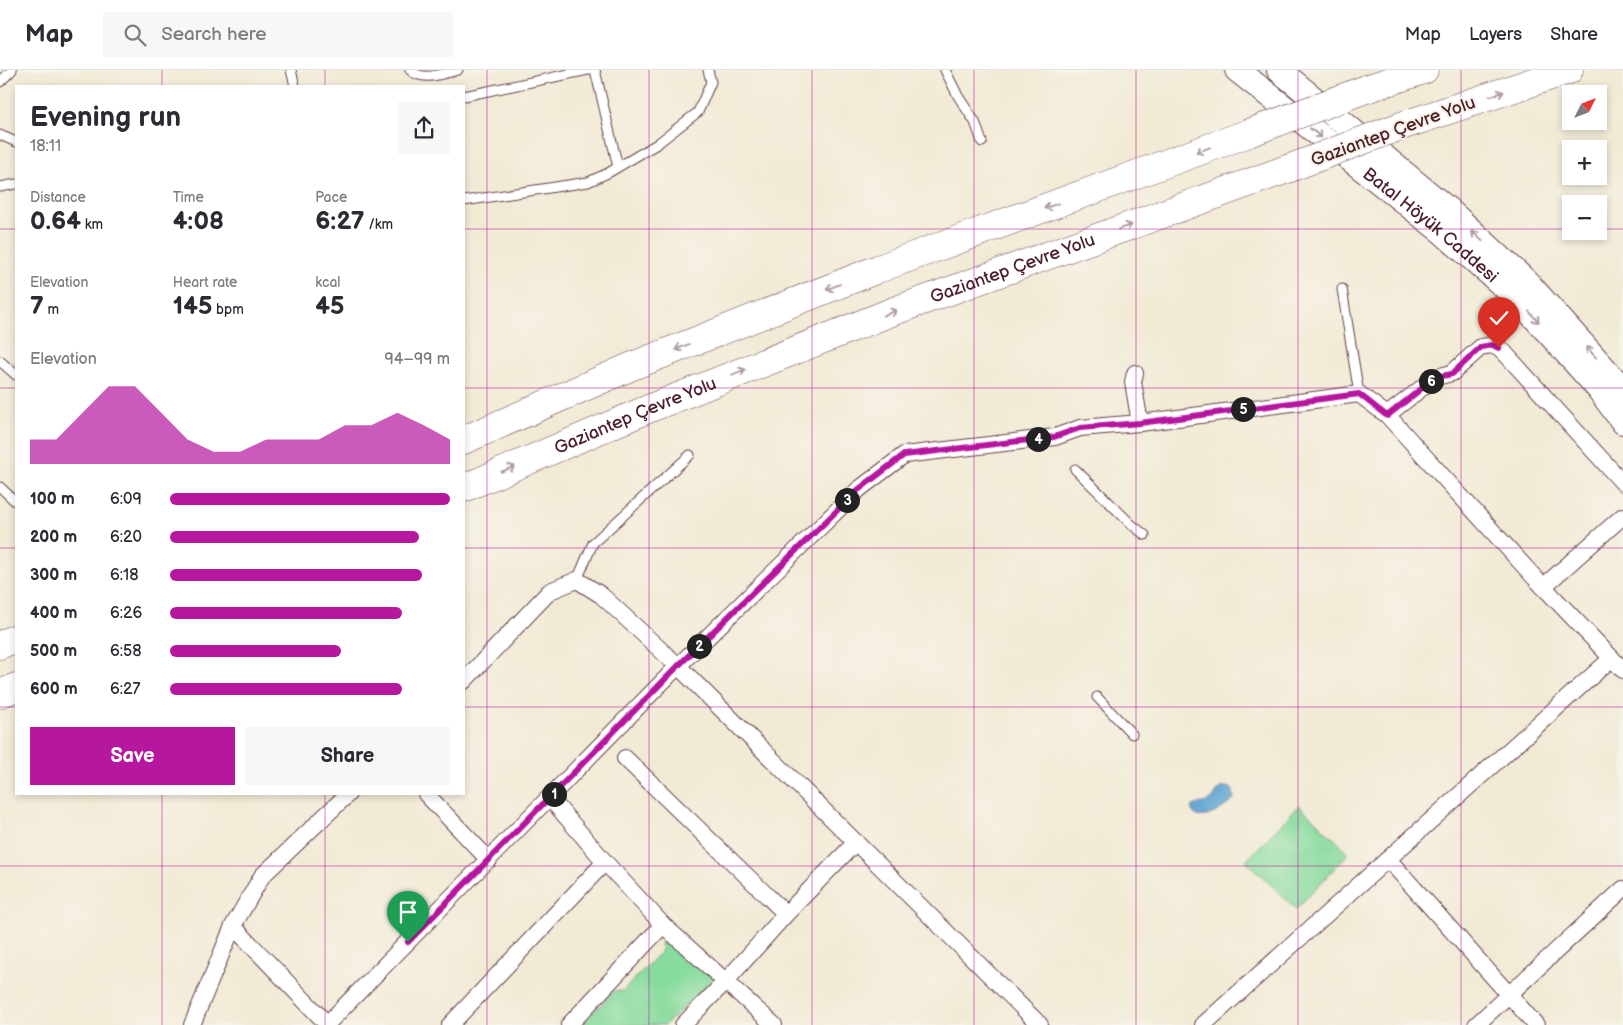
<!DOCTYPE html>
<html lang="en">
<head>
<meta charset="utf-8">
<style>
	body { margin:0; font-family:"Balsamiq Sans",sans-serif; background:#f7f7f7; color:#2b2b33; height:100vh; display:flex; flex-direction:column; font-size:19px; white-space:nowrap }
	* { box-sizing:border-box; margin:0 }
	p { font-size:16px; color:#7c7c81 }
	.icon { flex:none; width:28px; height:28px; fill:none; stroke:currentColor; stroke-width:2; stroke-linecap:round; stroke-linejoin:round }
	.map { position:relative; flex:1; overflow:hidden }
	.details { position:absolute; left:15px; top:15px; width:450px; height:710px; display:flex; flex-direction:column; background:#fff; border-radius:0px; box-shadow:0 2px 8px #0003 }
	.details>* { flex:none }
	.needle { width:32px; rotate:48deg }
	.buttons { position:absolute; left:1562px; top:15px; display:grid; gap:10px }
	.buttons a { display:grid; place-items:center; width:45px; height:45px; border-radius:0px; background:#fff; box-shadow:0 2px 8px #0003; font-size:25px }
	.pin { position:absolute; display:grid; place-items:center; width:42px; height:42px; color:#fff; margin:-51px -21px; border-radius:50% 50% 50% 0; rotate:-45deg; box-shadow:0 0 5px #0007 }
	.pin .icon { rotate:45deg }
	.km { position:absolute; width:25px; height:25px; margin:-12px; border-radius:50%; background:#222; color:#fff; font-size:14px; line-height:25px; text-align:center }
	.round { display:grid; place-items:center; flex:none; width:52px; height:52px; border-radius:0px; background:#f7f7f7 }
	.summary { display:flex; align-items:center; justify-content:space-between; height:85px; padding:0 15px }
	h1 { font-size:28px; font-weight:700; line-height:38px }
	.metrics { display:grid; grid-template-columns:repeat(3,1fr); gap:8px; height:85px; padding:5px 15px }
	.metrics div { display:grid; align-content:center }
	.metrics b { font-size:25px; font-weight:700 }
	.metrics small { font-size:14px; font-weight:400 }
	.metrics p { font-size:14px }
	.chart { height:140px; padding:10px 15px }
	.chart p { display:flex; justify-content:space-between }
	.chart svg { width:100%; height:90px; margin-top:5px; fill:#b5179e; opacity:.7 }
	.primary-button { display:flex; gap:10px; margin-top:auto; padding:10px 15px }
	.primary-button a { flex:1; height:58px; border-radius:0px; background:#b5179e; color:#fff; font-size:20px; font-weight:700; line-height:58px; text-align:center }
	.primary-button a+a { background:#f7f7f7; color:#2b2b33 }
	ul { padding:0 15px; list-style:none; font-size:16px }
	li { display:grid; grid-template-columns:80px 60px 1fr; align-items:center; height:38px }
	li i { height:12px; border-radius:6px; background:#b5179e }
	header { display:flex; align-items:center; gap:30px; box-sizing:border-box; height:70px; padding:0 25px; background:#fff; border-bottom:1px solid #e1e1e2 }
	header strong { font-size:24px }
	nav { display:flex; gap:28px; margin-inline-start:auto; font-size:18px }
	.search { width:350px; height:45px; background:#f7f7f7; display:flex; align-items:center; gap:12px; box-sizing:border-box; padding:0 18px; border-radius:0px; color:#7c7c81; font-size:19px }
	.map>svg:first-child { display:block }
	.green { fill:#86db9d; stroke:#687d64 }
	.water { fill:#59a2d0; stroke:#52607e }
	.lines { fill:none; stroke-linecap:round; stroke-linejoin:round }
	.service-casing { stroke:#633d44; stroke-width:11 }
	.minor-casing { stroke:#633d44; stroke-width:18 }
	.secondary-casing { stroke:#633d44; stroke-width:26 }
	.motorway-casing { stroke:#633d44; stroke-width:29 }
	.service { stroke:#fff; stroke-width:9 }
	.minor { stroke:#fff; stroke-width:16 }
	.secondary { stroke:#fff; stroke-width:24 }
	.motorway { stroke:#fff; stroke-width:28 }
	.motorway-bridge-casing { stroke:#633d44; stroke-width:29; stroke-linecap:butt }
	.motorway-bridge { stroke:#fff; stroke-width:28 }
	.oneway { stroke:#ae9aa0 }
	.route-casing { stroke:#fff; stroke-width:10 }
	.route { stroke:#b5179e; stroke-width:6 }
	.grid { fill:none; stroke:#b5179e; stroke-width:1; stroke-opacity:0.55 }
	.labels { text-anchor:middle; stroke-width:4; stroke-linejoin:round; paint-order:stroke }
	.street-label { font-size:18px; fill:#4a1f2b; stroke:#f7f3e8 }
</style>
</head>
<body>
<header>
<strong>Map</strong>
<div class="search"><svg class="icon" aria-label="search" viewBox="0 0 24 24"><circle cx="10" cy="10" r="6"/><path d="M15 15l6 6"/></svg>Search here</div>
<nav><a>Map</a><a>Layers</a><a>Share</a></nav>
</header>
<div class="map">
<svg width="1623" height="955" viewBox="0 0 1623 955">
	<rect width="100%" height="100%" fill="#f7f3e8"/>
	<filter id="ink" filterUnits="userSpaceOnUse"><feTurbulence type="fractalNoise" baseFrequency=".02" numOctaves="2"/><feDisplacementMap in="SourceGraphic" scale="10" xChannelSelector="R" yChannelSelector="G"/><feConvolveMatrix kernelMatrix="1 2 1 2 8 2 1 2 1" color-interpolation-filters="sRGB"/></filter>
	<filter id="wash" filterUnits="userSpaceOnUse"><feTurbulence type="fractalNoise" baseFrequency=".0096" numOctaves="4" result="noise"/><feDisplacementMap in="SourceGraphic" scale="20" xChannelSelector="R" yChannelSelector="G"/><feGaussianBlur stdDeviation="1.12" result="paint"/><feColorMatrix in="noise" values="0 0 0 0 0 0 0 0 0 0 0 0 0 0 0 0 0 1.4 0 .05"/><feComposite in="paint" operator="in"/></filter>
	<g filter="url(#wash)">
		<rect width="100%" height="100%" fill="#f1ead5"/>
		<path class="green" d="M 1299,735 L 1349,783 L 1296,839 L 1246,791 Z
			M 671,862 L 715,907 L 665,955 L 581,955 L 614,921 L 623,921 L 662,880 L 660,873 Z"/>
		<path class="water" d="M 1221,717 L 1229,717 L 1233,720 L 1234,729 C 1226,738 1196,758 1191,738 C 1197,732 1204,734 1211,730 C 1216,727 1216,720 1221,717 Z"/>
	</g>
	<g filter="url(#ink)">
		<g class="lines">
			<g class="service-casing">
				<path id="service" d="M 291,0 L 295,16
					M 410,0 C 423,12 442,4 458,0
					M 595,0 L 618,97
					M 945,0 L 958,26 L 975,52 L 982,72
					M 0,12 L 12,0
					M 464,26 L 588,0
					M 0,65 L 16,72
					M 0,117 L 16,114
					M 464,131 L 588,112 L 608,103 L 657,74 L 698,42 L 711,12 L 708,0
					M 1342,219 L 1359,324
					M 0,291 L 16,305
					M 1075,399 L 1131,454 L 1145,465
					M 0,417 L 16,432
					M 577,510 L 593,473 L 690,385
					M 1097,627 L 1132,664"/>
			</g>
			<g class="minor-casing">
				<path id="minor" d="M 1135,303 L 1133,312 L 1140,353
					M 1387,345 L 1436,307 L 1452,303 L 1481,277 L 1492,275 L 1502,280 L 1623,413
					M 1543,517 L 1623,446
					M 464,611 L 550,521 L 577,510 L 601,525 L 678,596 L 1040,955
					M 625,688 L 786,844
					M 426,724 L 489,790
					M 550,728 L 605,792 L 663,855 L 774,955
					M 1388,789 L 1536,955
					M 233,856 L 328,955
					M 327,954 L 678,596 L 858,420 L 904,385 L 1055,367 L 1080,358 L 1140,353 L 1359,324 L 1387,345 L 1535,508 L 1623,600
					M 192,955 L 233,856 L 262,806 L 348,724
					M 450,955 L 605,792
					M 569,955 L 663,855
					M 683,955 L 726,911 L 786,844 L 856,772
					M 1203,955 L 1612,588
					M 1476,955 L 1623,819"/>
			</g>
			<g class="secondary-casing">
				<g id="secondary">
					<path id="s1" d="M 1237,0 L 1441,161 L 1517,228 L 1597,317 L 1623,352"/>
					<path d="M 1279,0 L 1450,141 L 1527,212 L 1623,319"/>
				</g>
			</g>
			<g class="motorway-casing">
				<g id="motorway">
					<path d="M 1366,19 L 1424,0"/>
					<path d="M 1401,56 L 1569,0"/>
					<path d="M 464,370 L 630,297 L 878,199 L 1249,63"/>
					<path id="s2" d="M 464,418 L 648,339 L 894,241 L 1290,98"/>
					<path d="M 0,575 L 16,568"/>
					<path d="M 0,624 L 16,617"/>
				</g>
			</g>
			<use href="#service" class="service"/>
			<use href="#minor" class="minor"/>
			<use href="#secondary" class="secondary"/>
			<use href="#motorway" class="motorway"/>
			<g class="motorway-bridge-casing">
				<path id="motorway-bridge" d="M 1249,63 L 1366,19
					M 1290,98 L 1401,56"/>
			</g>
			<use href="#motorway-bridge" class="motorway-bridge"/>
		</g>
		<defs><path id="oneway-shaft" d="M-6 0H5M1.5-3L5.5 0L1.5 3" fill="none" stroke-width="1.6" stroke-linecap="round" stroke-linejoin="round" transform="scale(1.25)"/></defs>
		<g class="oneway">
			<use href="#oneway-shaft" transform="translate(1497 24) rotate(-18)"/>
			<use href="#oneway-shaft" transform="translate(1316 63) rotate(38)"/>
			<use href="#oneway-shaft" transform="translate(1203 80) rotate(160)"/>
			<use href="#oneway-shaft" transform="translate(1051 136) rotate(160)"/>
			<use href="#oneway-shaft" transform="translate(1125 157) rotate(-20)"/>
			<use href="#oneway-shaft" transform="translate(1477 166) rotate(-137)"/>
			<use href="#oneway-shaft" transform="translate(833 217) rotate(158)"/>
			<use href="#oneway-shaft" transform="translate(890 243) rotate(-21)"/>
			<use href="#oneway-shaft" transform="translate(1534 247) rotate(48)"/>
			<use href="#oneway-shaft" transform="translate(682 277) rotate(158)"/>
			<use href="#oneway-shaft" transform="translate(1591 282) rotate(-132)"/>
			<use href="#oneway-shaft" transform="translate(739 302) rotate(-22)"/>
			<use href="#oneway-shaft" transform="translate(508 399) rotate(-23)"/>
		</g>
	</g>
	<g class="lines" filter="url(#ink)">
		<g class="route-casing">
			<path id="route" d="M 408,872 L 678,596 L 858,420 L 904,385 L 1054,367 L 1080,358 L 1140,353 L 1359,324 L 1387,346 L 1436,307 L 1452,304 L 1481,277 L 1492,275 L 1499,278"/>
		</g>
		<use href="#route" class="route"/>
	</g>
	<path class="grid" d="M 162,0 L 162,16M 325,0 L 325,16M 487,0 L 487,955M 649,0 L 649,955M 812,0 L 812,955M 974,0 L 974,955M 1136,0 L 1136,955M 1298,0 L 1298,955M 1461,0 L 1461,955M 0,159 L 16,159M 464,159 L 1571,159M 1599,159 L 1623,159M 0,318 L 16,318M 464,318 L 1623,318M 0,478 L 16,478M 464,478 L 1623,478M 0,637 L 16,637M 464,637 L 1623,637M 162,724 L 162,955M 325,724 L 325,955M 0,796 L 1623,796"/>
	<g class="labels">
		<g class="street-label">
			<text transform="translate(1393 61) rotate(-20)" y="6">Gaziantep Çevre Yolu</text>
			<text dy="6" stroke="none"><textPath href="#s1" startOffset="248">Batal Höyük Caddesi</textPath></text>
			<text dy="6" stroke="none"><textPath href="#s2" startOffset="591">Gaziantep Çevre Yolu</textPath></text>
			<text dy="6" stroke="none"><textPath href="#s2" startOffset="186">Gaziantep Çevre Yolu</textPath></text>
		</g>
	</g>
</svg>
<div class="buttons">
<a><svg class="needle" viewBox="-14 -14 28 28"><path d="M0-13l5 13h-10z" fill="#e53935"/><path d="M0 13l5-13h-10z" fill="#7c7c81"/></svg></a>
<a>+</a>
<a>−</a>
</div>
<div class="pin" style="left:408px;top:872px;background:#1e9e55"><svg class="icon" aria-label="arrive" viewBox="0 0 24 24"><path d="M6 21V4h12l-3 4 3 4H6"/></svg></div>
<div class="pin" style="left:1499px;top:278px;background:#d93025"><svg class="icon" aria-label="check" viewBox="0 0 24 24"><path d="M5 12l5 5 9-10"/></svg></div>
<b class="km" style="left:554px;top:724px">1</b>
<b class="km" style="left:699px;top:576px">2</b>
<b class="km" style="left:847px;top:430px">3</b>
<b class="km" style="left:1038px;top:369px">4</b>
<b class="km" style="left:1243px;top:339px">5</b>
<b class="km" style="left:1431px;top:311px">6</b>
<section class="details">
<div class="summary"><div><h1>Evening run</h1><p>18:11</p></div><a class="round"><svg class="icon" aria-label="share" viewBox="0 0 24 24"><path d="M12 15V3M7 8l5-5 5 5M5 13v7h14v-7"/></svg></a></div>
<div class="metrics">
<div><p>Distance</p><b>0.64<small> km</small></b></div>
<div><p>Time</p><b>4:08</b></div>
<div><p>Pace</p><b>6:27<small> /km</small></b></div>
</div>
<div class="metrics">
<div><p>Elevation</p><b>7<small> m</small></b></div>
<div><p>Heart rate</p><b>145<small> bpm</small></b></div>
<div><p>kcal</p><b>45</b></div>
</div>
<div class="chart"><p><span>Elevation</span>94–99 m</p>
<svg viewBox="0 0 160 44" preserveAspectRatio="none"><path d="M0 44V32L10 32L20 19L30 6L40 6L50 19L60 32L70 38L80 38L90 32L100 32L110 32L120 25L130 25L140 19L150 25L160 32V44z"/></svg>
</div>
<ul>
<li><b>100 m</b>6:09<i style="width:100%"></i></li>
<li><b>200 m</b>6:20<i style="width:89%"></i></li>
<li><b>300 m</b>6:18<i style="width:90%"></i></li>
<li><b>400 m</b>6:26<i style="width:83%"></i></li>
<li><b>500 m</b>6:58<i style="width:61%"></i></li>
<li><b>600 m</b>6:27<i style="width:83%"></i></li>
</ul>
<div class="primary-button"><a>Save</a><a>Share</a></div>
</section>
</div>
</body>
</html>
